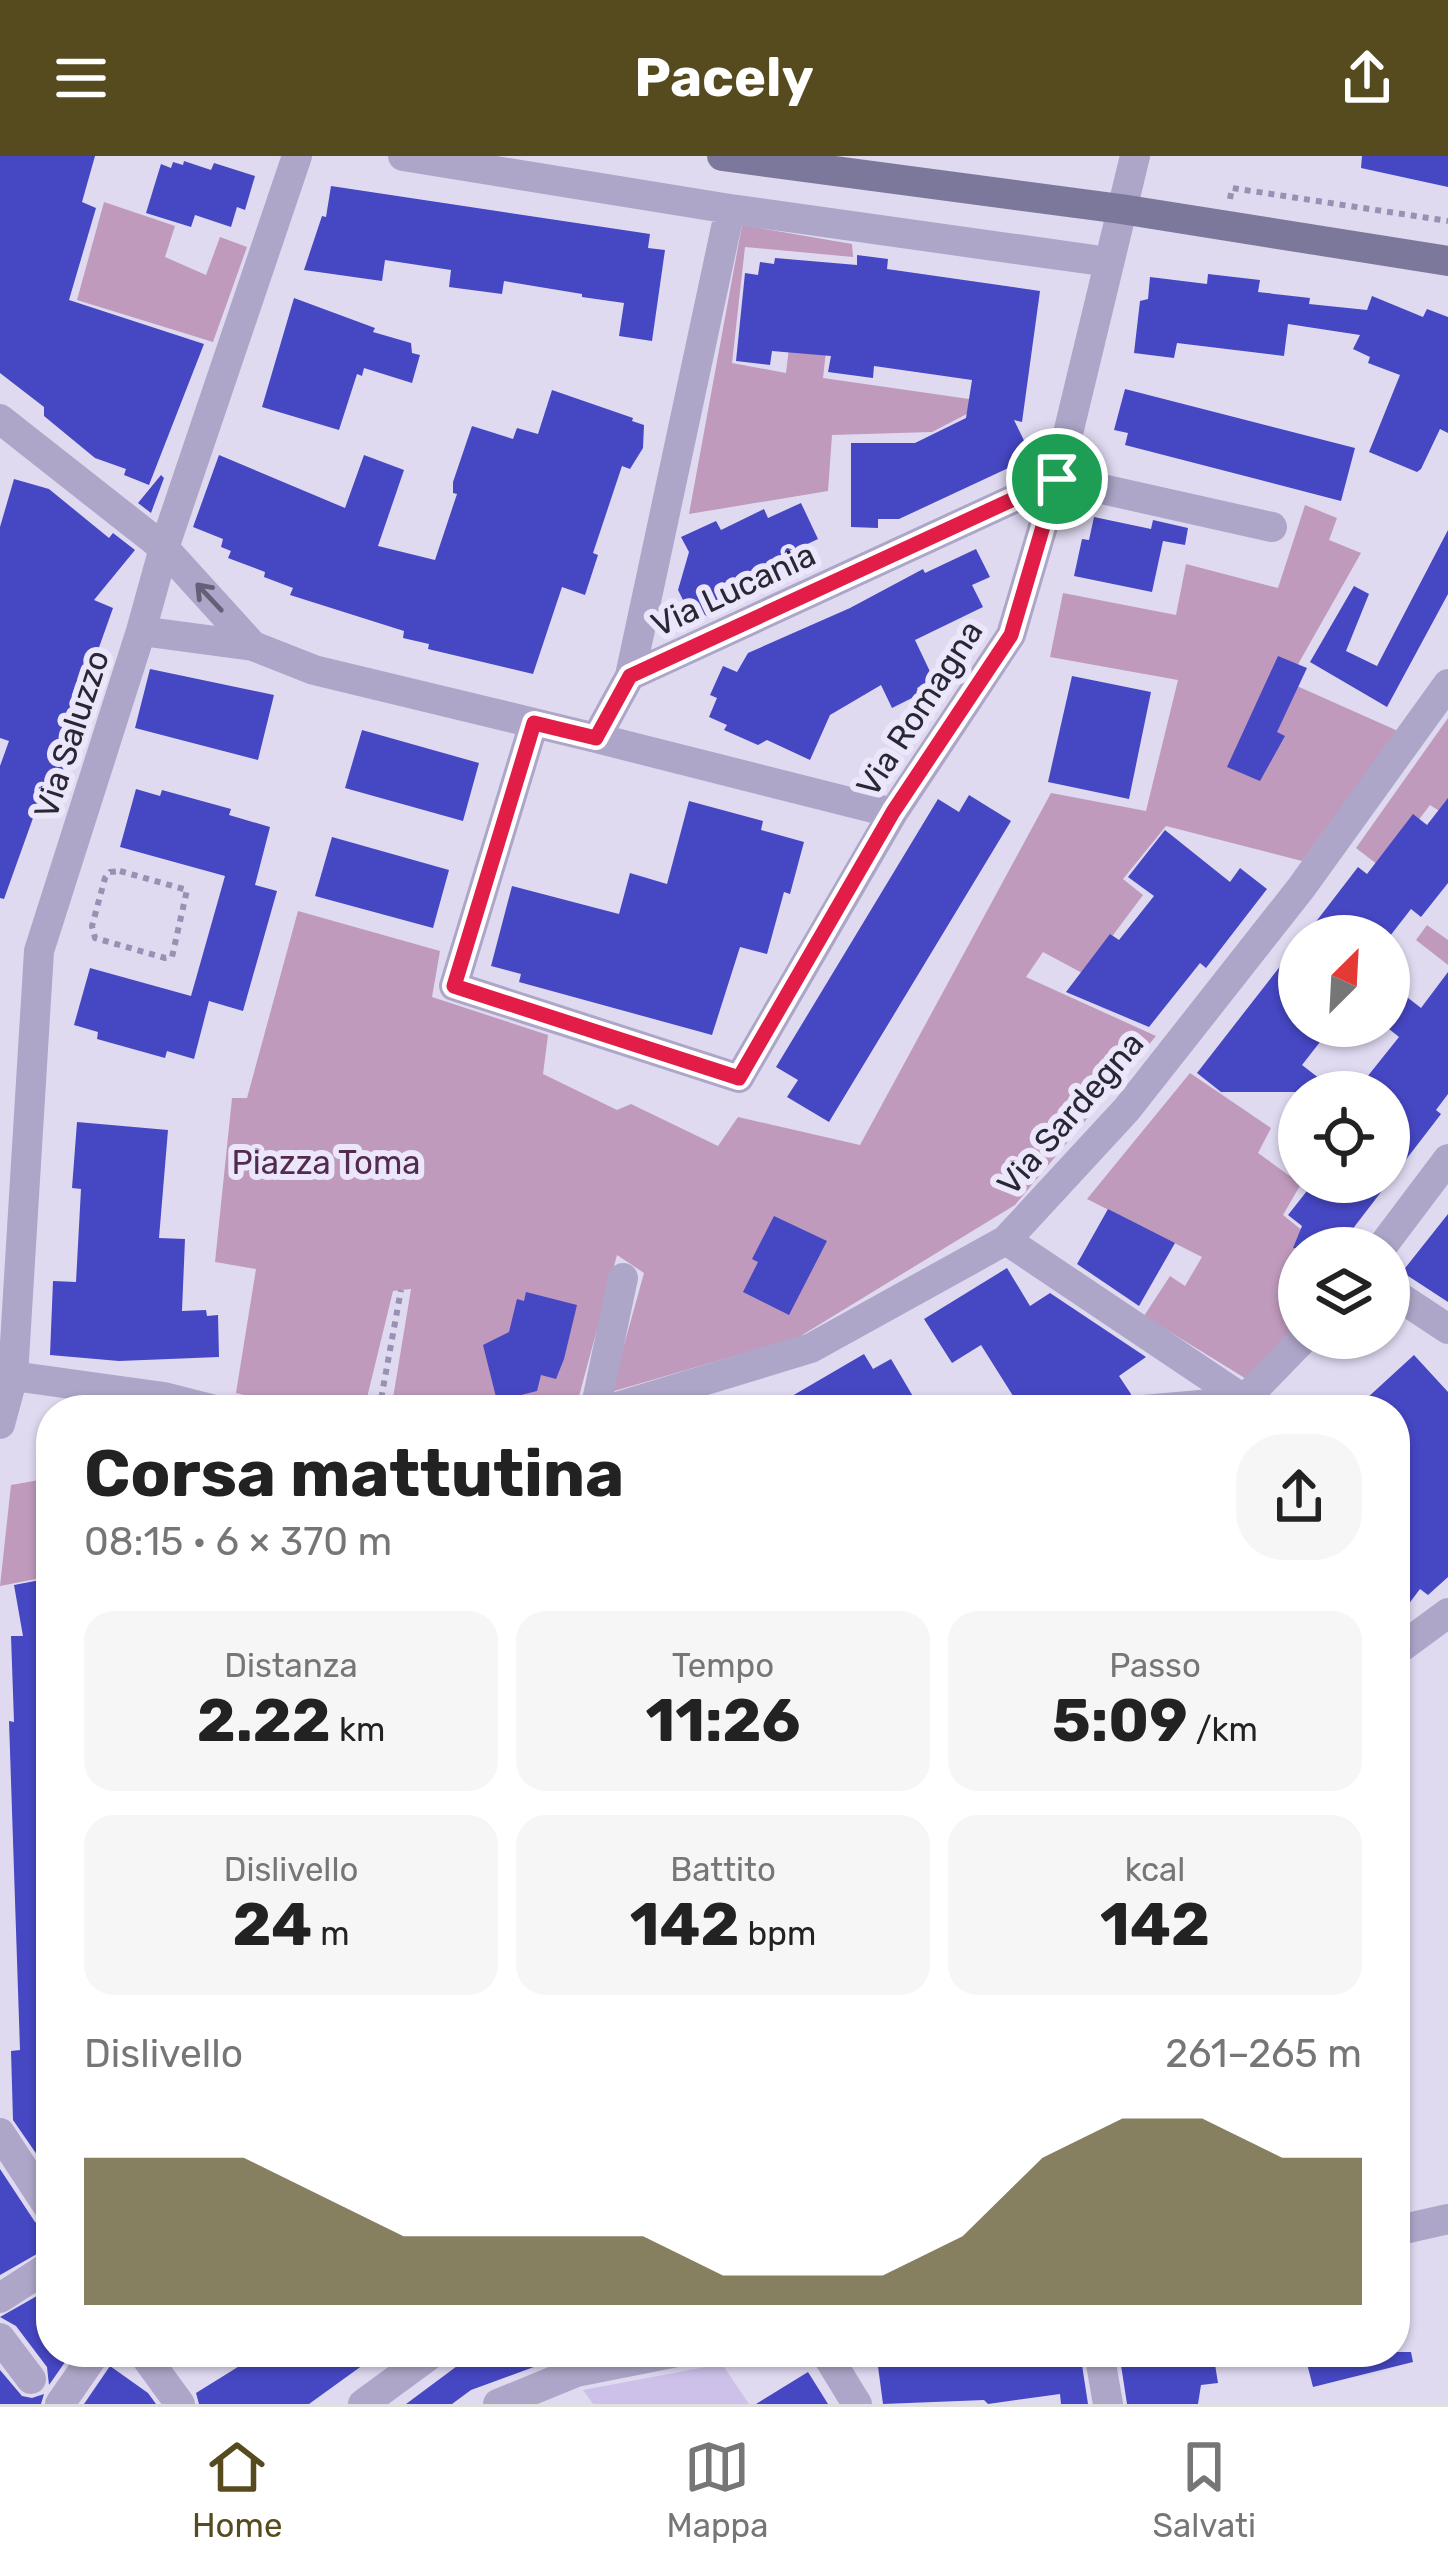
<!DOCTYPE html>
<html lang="it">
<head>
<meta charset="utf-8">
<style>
	body { margin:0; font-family:Rubik,sans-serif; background:#f6f6f6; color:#222; height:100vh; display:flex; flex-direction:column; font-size:45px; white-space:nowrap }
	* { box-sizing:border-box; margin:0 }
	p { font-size:39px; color:#767676 }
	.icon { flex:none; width:66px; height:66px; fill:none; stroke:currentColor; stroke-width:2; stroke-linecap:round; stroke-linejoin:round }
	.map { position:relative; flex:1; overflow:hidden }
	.panel { position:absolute; left:36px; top:1239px; width:1374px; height:972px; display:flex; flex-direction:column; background:#fff; border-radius:48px; box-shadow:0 3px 9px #0004 }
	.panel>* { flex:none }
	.needle { width:78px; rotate:24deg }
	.tools { position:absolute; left:1278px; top:759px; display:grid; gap:24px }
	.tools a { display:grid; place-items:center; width:132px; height:132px; border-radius:50%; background:#fff; box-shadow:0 3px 9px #0004; font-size:60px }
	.pin { position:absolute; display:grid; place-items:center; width:102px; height:102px; color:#fff; margin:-51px; border:6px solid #fff; border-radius:50%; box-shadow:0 3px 12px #0007 }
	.round { display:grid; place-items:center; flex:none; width:126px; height:126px; border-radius:48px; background:#f6f6f6 }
	.head { display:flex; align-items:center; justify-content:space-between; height:204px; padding:0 48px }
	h1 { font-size:66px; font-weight:700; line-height:90px }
	.figures { display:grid; grid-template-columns:repeat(3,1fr); gap:18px; height:204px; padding:12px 48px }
	.figures div { display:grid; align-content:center; border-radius:30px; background:#f6f6f6; text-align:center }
	.figures b { font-size:60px; font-weight:700 }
	.figures small { font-size:33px; font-weight:400 }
	.figures p { font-size:33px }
	.chart { height:336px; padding:24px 48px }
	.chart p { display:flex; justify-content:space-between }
	.chart svg { width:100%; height:216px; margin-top:12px; fill:#554b1e; opacity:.7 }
	header { display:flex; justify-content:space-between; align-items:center; height:156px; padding:0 48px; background:#554b1e; color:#fff; font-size:54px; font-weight:700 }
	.tab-bar { display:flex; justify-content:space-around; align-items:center; height:168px; border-top:3px solid #e0e0e0; background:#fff; font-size:33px; color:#767676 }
	.tab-bar a { display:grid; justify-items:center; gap:6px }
	.tab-bar .current { color:#554b1e }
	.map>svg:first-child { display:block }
	.green { fill:#bf9abc }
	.plaza { fill:#cdc1e9 }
	.building { fill:#4647c3 }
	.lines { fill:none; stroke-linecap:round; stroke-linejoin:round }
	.path { stroke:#9791b4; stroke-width:6; stroke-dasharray:6 6; stroke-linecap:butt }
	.street { stroke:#ada6c8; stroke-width:30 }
	.secondary { stroke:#7c789c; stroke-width:30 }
	.oneway { stroke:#646077 }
	.route-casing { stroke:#fff; stroke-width:24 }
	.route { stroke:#e11d48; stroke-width:15 }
	.labels { text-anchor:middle; stroke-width:12; stroke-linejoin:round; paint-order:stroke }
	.street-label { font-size:33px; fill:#282735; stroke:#ebe6f9 }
	.park-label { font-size:33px; fill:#522b4e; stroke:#ebe6f9 }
</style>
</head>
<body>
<header><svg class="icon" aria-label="menu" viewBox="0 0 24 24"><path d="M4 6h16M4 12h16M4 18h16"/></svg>Pacely<svg class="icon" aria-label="share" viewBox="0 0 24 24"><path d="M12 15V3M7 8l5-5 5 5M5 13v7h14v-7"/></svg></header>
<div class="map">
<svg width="1448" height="2248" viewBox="0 0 1448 2248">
	<rect width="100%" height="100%" fill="#e0daf1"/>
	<path class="green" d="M 104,46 L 175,70 L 165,101 L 206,119 L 220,81 L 247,91 L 213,186 L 77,144 Z
		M 742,69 L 852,88 L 853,101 L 745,91 L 732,207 L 786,217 L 790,183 L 827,186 L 823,222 L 990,246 L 932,276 L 832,279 L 828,335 L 689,358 Z
		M 1305,349 L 1337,362 L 1329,384 L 1361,397 L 1288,526 L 1398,575 L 1302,705 L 1166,670 L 1123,723 L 1143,739 L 1084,818 L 1043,796 L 1026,821 L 1156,880 L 1015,1049 L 799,1181 L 611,1236 L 644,1117 L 617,1099 L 578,1244 L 533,1254 L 391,1254 L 411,1133 L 393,1135 L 364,1254 L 303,1254 L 236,1237 L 256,1113 L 215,1106 L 232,942 L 247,942 L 298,755 L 440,795 L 432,841 L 548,879 L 543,918 L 617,954 L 631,948 L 718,990 L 738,961 L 860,989 L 1051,637 L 1146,655 L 1178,524 L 1050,501 L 1063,437 L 1176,459 L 1186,408 L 1278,432 Z
		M 1448,562 L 1448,654 L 1444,658 L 1430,649 L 1382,712 L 1356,692 Z
		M 1427,769 L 1448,784 L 1448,809 L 1416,784 Z
		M 1190,917 L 1271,972 L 1258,997 L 1301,1028 L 1283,1059 L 1324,1092 L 1299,1092 L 1299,1165 L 1248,1224 L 1144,1160 L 1170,1120 L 1185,1130 L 1202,1101 L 1087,1043 Z
		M 51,1322 L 51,1420 L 0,1430 L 11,1329 Z"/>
	<path class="plaza" d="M 722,2208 L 749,2248 L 593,2248 L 583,2234 Z"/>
	<path class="building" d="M 0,0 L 95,0 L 82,46 L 96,52 L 69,144 L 204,188 L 149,329 L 124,319 L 126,313 L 95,302 L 44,260 L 44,251 L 0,217 Z
		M 1362,0 L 1448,0 L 1448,31 L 1361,12 Z
		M 184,5 L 211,14 L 214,7 L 255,20 L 245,54 L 237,51 L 231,71 L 195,59 L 191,71 L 146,57 L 161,8 L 171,12 L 173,6 L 183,9 Z
		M 331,30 L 650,78 L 648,92 L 665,94 L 652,185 L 619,180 L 624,147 L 582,141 L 582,138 L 504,125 L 502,138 L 449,131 L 451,114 L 385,104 L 382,125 L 304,114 L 322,60 L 326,61 Z
		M 857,99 L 888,103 L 887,113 L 1040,135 L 1022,266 L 1014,264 L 1032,301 L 899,363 L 878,363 L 878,372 L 851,371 L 851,287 L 915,287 L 966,262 L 972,224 L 874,210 L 873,222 L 828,216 L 831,200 L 772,195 L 770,209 L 736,205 L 745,117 L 758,119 L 760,106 L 774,108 L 775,102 L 857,109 Z
		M 1208,118 L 1260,124 L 1258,136 L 1310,142 L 1309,148 L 1367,154 L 1372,140 L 1423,161 L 1427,153 L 1448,161 L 1448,277 L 1440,273 L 1421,313 L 1417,316 L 1369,296 L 1400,219 L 1368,207 L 1370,201 L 1353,193 L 1360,179 L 1288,168 L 1284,200 L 1177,187 L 1174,202 L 1134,197 L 1140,145 L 1148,143 L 1150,121 L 1207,128 Z
		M 294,142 L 375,172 L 373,176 L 411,187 L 412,197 L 420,199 L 412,227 L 364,212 L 362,220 L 357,218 L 339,274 L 262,251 Z
		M 1125,233 L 1355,292 L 1341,345 L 1125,289 L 1128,277 L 1114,274 Z
		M 552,234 L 633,262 L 632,265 L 644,269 L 643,292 L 630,313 L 622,310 L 593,397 L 598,399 L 585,439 L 562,431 L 533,518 L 428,493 L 429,488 L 403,482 L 404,475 L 290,439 L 293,432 L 264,421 L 265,416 L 228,402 L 231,395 L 221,391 L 223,383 L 193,371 L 219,299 L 345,352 L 364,299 L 404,314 L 378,390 L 435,404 L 457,338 L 453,337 L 453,326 L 472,270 L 513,283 L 517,272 L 538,278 Z
		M 161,319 L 164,322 L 151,357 L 138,347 Z
		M 14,323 L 49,333 L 109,382 L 113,377 L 135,394 L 94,444 L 113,452 L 64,590 L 71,592 L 59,627 L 47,623 L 4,743 L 0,742 L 0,610 L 9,585 L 0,582 L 0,371 Z
		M 801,347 L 818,383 L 767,407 L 776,426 L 707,460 L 686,450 L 678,434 L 689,396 L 681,381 L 716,365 L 721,374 L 764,353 L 768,362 Z
		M 1094,361 L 1151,373 L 1153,364 L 1188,372 L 1185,389 L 1163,385 L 1152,436 L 1074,420 L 1082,383 L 1089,384 Z
		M 1448,374 L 1448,438 L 1387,551 L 1310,506 L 1354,430 L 1369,438 L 1346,495 L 1377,510 Z
		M 976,393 L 990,421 L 972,429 L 983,451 L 915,484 L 934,524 L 917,532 L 920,538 L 892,552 L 881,529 L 830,559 L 810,604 L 767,584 L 758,589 L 724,574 L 727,569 L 709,561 L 717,542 L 710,539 L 723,510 L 737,516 L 748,497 L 850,452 L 923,413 L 925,417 Z
		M 1278,500 L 1307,512 L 1277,576 L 1285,580 L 1260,625 L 1227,611 Z
		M 150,513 L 274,539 L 258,604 L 135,572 Z
		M 1072,520 L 1151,536 L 1129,643 L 1048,626 Z
		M 362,574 L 479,607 L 463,665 L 345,632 Z
		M 136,633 L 160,640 L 162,634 L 231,653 L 229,659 L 270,671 L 255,729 L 277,735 L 243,855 L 209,845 L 194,903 L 167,895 L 165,902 L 97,883 L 98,876 L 74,869 L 90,812 L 191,840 L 225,720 L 120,691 Z
		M 969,639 L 1011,665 L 829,966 L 787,941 L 798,924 L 776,911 L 938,643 L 959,656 Z
		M 1448,642 L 1448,727 L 1421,761 L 1411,753 L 1390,780 L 1305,780 L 1358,711 L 1367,718 L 1413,658 L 1427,669 Z
		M 689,645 L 763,665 L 761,674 L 804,686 L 790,738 L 784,736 L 767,798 L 740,791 L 712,879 L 519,826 L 521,818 L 491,810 L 512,730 L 619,758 L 630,717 L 667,728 Z
		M 1165,674 L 1230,726 L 1240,712 L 1267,733 L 1206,812 L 1200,807 L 1149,871 L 1066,836 L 1110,778 L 1119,784 L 1154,740 L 1128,721 Z
		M 332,681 L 449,714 L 433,772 L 315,740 Z
		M 1299,786 L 1299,871 L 1320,886 L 1302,909 L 1337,936 L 1221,936 L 1197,917 Z
		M 1448,816 L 1448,938 L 1436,954 L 1441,958 L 1338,1092 L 1293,1092 L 1302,1070 L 1288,1059 L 1314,1026 L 1389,1026 L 1389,936 L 1355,936 L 1399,881 L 1389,873 L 1389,827 L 1421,852 Z
		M 77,966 L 168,974 L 159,1082 L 185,1083 L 182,1155 L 206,1154 L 207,1160 L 218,1159 L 219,1201 L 119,1205 L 50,1199 L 53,1125 L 76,1126 L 81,1033 L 72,1032 Z
		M 1108,1053 L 1175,1087 L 1139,1150 L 1077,1108 Z
		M 1448,1058 L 1448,1146 L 1402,1116 Z
		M 774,1060 L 827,1085 L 789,1159 L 743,1136 L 758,1106 L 752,1103 Z
		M 1007,1112 L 1030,1150 L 1050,1137 L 1146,1201 L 1119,1220 L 1131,1238 L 1124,1254 L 1079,1254 L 1079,1249 L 1022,1254 L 981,1189 L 952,1207 L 924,1163 Z
		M 526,1136 L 577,1149 L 564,1203 L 556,1223 L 541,1219 L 537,1235 L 497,1245 L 483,1189 L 509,1176 L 517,1143 L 524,1145 Z
		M 864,1198 L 873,1213 L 891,1203 L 921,1254 L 768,1254 Z
		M 1414,1199 L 1448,1236 L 1448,1421 L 1428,1439 L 1420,1433 L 1395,1466 L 1395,1254 L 1354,1254 Z
		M 51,1422 L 51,2019 L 13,1964 L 11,1895 L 20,1894 L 9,1565 L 14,1566 L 11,1480 L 23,1480 L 14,1429 Z
		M 0,2013 L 35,2066 L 51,2074 L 51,2090 L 0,2119 Z
		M 51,2132 L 51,2196 L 72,2196 L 49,2229 L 47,2211 L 16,2170 L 0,2161 Z
		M 262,2196 L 381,2196 L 309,2248 L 199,2248 L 196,2237 Z
		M 476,2196 L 568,2196 L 569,2198 L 471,2234 L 452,2248 L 406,2248 Z
		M 926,2196 L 1080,2196 L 1088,2248 L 1061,2248 L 1060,2238 L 988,2248 L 984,2244 L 883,2248 L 877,2203 Z
		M 1119,2196 L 1213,2196 L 1218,2227 L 1201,2229 L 1198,2248 L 1127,2248 Z
		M 1304,2196 L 1411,2196 L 1413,2206 L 1313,2231 Z
		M 110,2210 L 148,2237 L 156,2248 L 84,2248 Z
		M 0,2214 L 22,2240 L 32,2242 L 44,2238 L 41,2248 L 0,2248 Z
		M 808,2216 L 828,2248 L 756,2248 Z"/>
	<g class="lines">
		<path class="path" d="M 1230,43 L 1232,32 L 1448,65
			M 120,715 L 187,734 L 172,801 L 165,802 L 95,782 L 92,770 L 105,722 L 110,716 Z
			M 379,1254 L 401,1134"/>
		<path class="street" d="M 403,0 L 730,53 L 1109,106
			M 0,263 L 164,392 L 253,490
			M 141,475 L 253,490 L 314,514 L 596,582 L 630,520 L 1057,323 L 1272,371
			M 630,520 L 730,53
			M 534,567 L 454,830 L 739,922 L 893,657 L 1011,479 L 1057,323 L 1135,0
			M 596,582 L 893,657
			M 1006,1084 L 1246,1245
			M 1381,1092 L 1448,1003
			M 1389,1134 L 1448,1173
			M 13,1220 L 164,1241 L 215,1254
			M 595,1254 L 623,1122
			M 607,1254 L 811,1192 L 1006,1084 L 1127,953 L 1301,732 L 1448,528
			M 1143,1254 L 1246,1245
			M 1234,1254 L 1304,1182
			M 0,1268 L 13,1220 L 39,795 L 141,475 L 164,392 L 297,0
			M 1395,1496 L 1448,1457
			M 0,1977 L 51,2055
			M 1395,2075 L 1448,2063
			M 0,2142 L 51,2109
			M 0,2182 L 31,2223
			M 142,2196 L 180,2248
			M 825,2196 L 857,2248
			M 1099,2196 L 1108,2248
			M 60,2248 L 96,2196
			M 363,2248 L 434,2196
			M 498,2248 L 576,2216 L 677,2196"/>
		<path class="secondary" d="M 722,0 L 1121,53 L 1448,105"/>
	</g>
	<defs><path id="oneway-shaft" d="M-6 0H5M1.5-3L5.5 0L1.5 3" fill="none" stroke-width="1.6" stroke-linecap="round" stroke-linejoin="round" transform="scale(3)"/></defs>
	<use class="oneway" href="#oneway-shaft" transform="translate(209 441) rotate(-133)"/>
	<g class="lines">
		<g class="route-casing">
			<path id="route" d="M 1057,323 L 1011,479 L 893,656 L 739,922 L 454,830 L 534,567 L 596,582 L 630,520 Z"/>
		</g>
		<use href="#route" class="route"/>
	</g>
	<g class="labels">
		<g class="street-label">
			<text transform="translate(733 433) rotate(-25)" y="12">Via Lucania</text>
			<text transform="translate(919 552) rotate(-57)" y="12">Via Romagna</text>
			<text transform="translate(71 578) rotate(-72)" y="12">Via Saluzzo</text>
			<text transform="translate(1070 957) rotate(-49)" y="12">Via Sardegna</text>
		</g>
		<g class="park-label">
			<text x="326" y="1018">Piazza Toma</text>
		</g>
	</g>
</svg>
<div class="tools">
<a><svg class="needle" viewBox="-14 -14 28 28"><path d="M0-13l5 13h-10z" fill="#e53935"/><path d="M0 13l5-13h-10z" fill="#767676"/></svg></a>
<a><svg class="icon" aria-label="locate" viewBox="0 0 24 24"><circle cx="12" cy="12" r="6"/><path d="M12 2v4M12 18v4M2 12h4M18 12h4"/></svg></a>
<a><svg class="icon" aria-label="layers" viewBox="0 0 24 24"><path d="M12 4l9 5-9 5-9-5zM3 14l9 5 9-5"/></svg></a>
</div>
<div class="pin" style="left:1057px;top:323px;background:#1e9e55"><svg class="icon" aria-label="arrive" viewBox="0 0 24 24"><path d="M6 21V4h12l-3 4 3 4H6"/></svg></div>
<section class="panel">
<div class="head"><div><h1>Corsa mattutina</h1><p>08:15 · 6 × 370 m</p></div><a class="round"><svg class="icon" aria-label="share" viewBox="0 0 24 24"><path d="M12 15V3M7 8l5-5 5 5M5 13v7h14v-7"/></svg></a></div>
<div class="figures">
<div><p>Distanza</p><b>2.22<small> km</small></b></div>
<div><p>Tempo</p><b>11:26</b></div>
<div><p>Passo</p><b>5:09<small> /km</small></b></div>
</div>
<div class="figures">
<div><p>Dislivello</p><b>24<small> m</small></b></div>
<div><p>Battito</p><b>142<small> bpm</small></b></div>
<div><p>kcal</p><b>142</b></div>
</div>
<div class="chart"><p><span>Dislivello</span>261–265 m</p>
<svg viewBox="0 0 160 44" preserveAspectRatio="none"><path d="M0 44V14L10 14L20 14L30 22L40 30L50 30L60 30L70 30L80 38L90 38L100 38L110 30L120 14L130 6L140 6L150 14L160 14V44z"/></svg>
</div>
</section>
</div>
<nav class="tab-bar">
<a class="current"><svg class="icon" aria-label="home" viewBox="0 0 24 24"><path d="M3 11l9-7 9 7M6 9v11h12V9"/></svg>Home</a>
<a><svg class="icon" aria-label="map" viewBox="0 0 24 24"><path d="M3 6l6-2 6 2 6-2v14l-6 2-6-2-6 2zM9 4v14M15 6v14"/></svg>Mappa</a>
<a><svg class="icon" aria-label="saved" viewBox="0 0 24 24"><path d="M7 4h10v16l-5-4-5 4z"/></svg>Salvati</a>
</nav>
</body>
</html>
